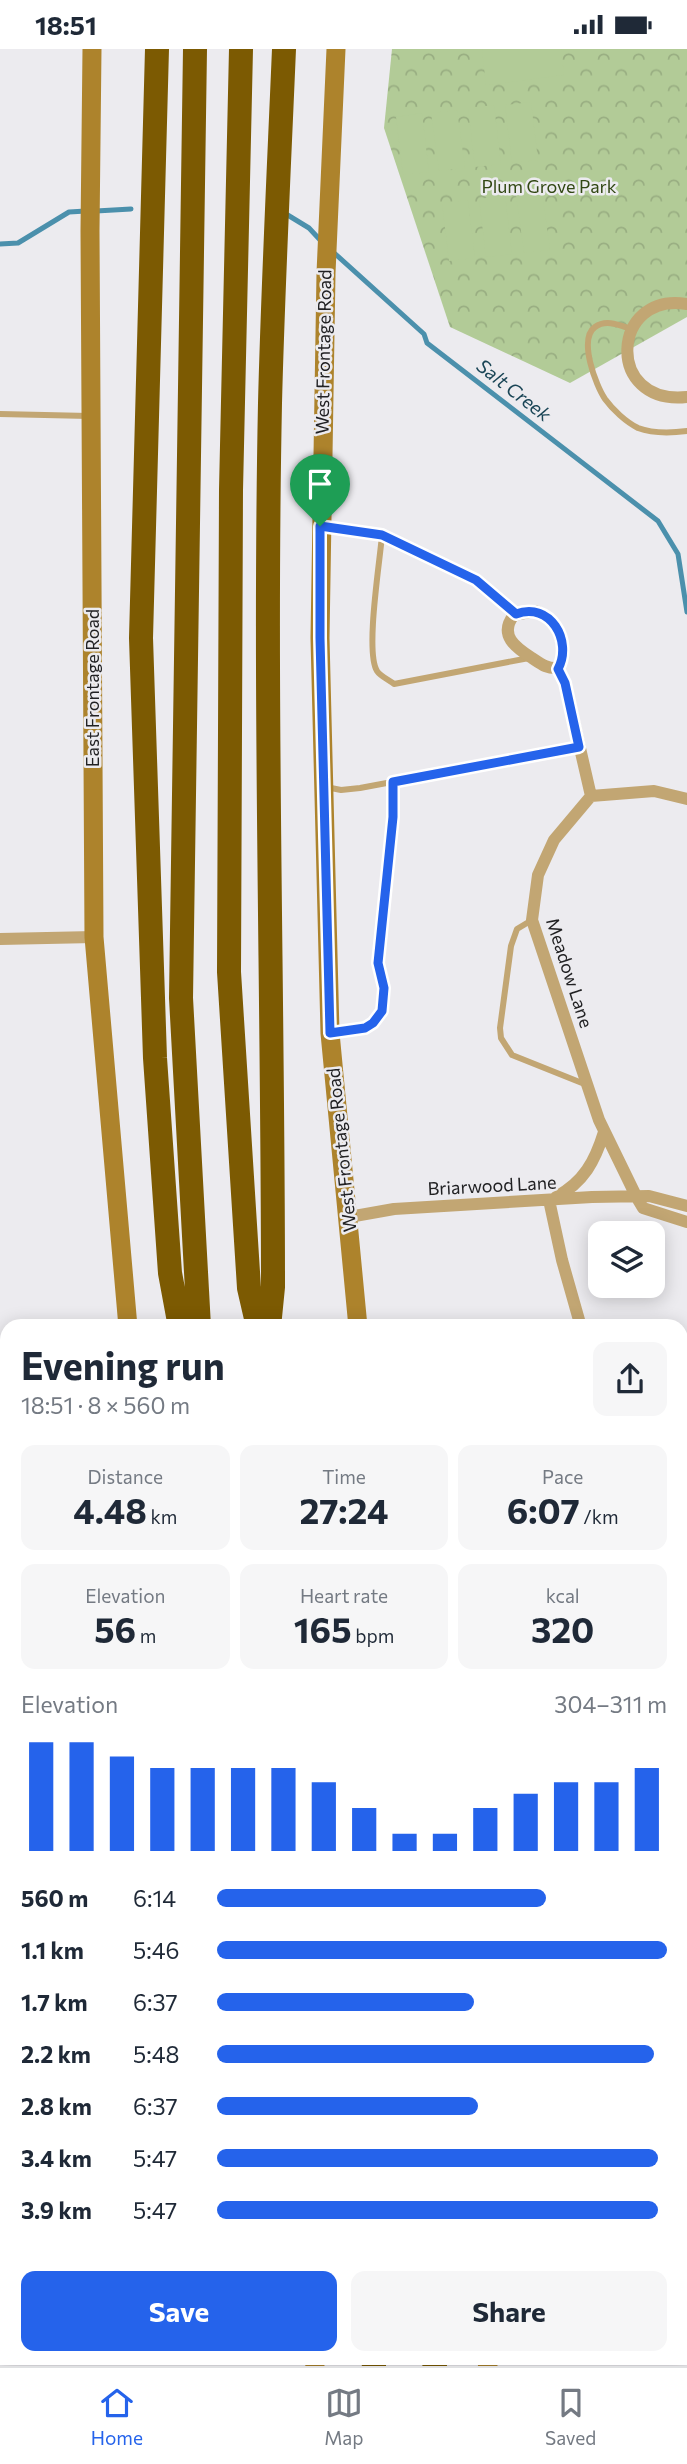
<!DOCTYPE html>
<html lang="en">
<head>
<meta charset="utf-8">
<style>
	body { margin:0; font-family:Commissioner,sans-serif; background:#f6f6f7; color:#1f2937; height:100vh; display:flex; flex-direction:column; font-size:26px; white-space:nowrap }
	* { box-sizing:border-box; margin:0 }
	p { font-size:23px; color:#747a83 }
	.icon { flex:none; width:38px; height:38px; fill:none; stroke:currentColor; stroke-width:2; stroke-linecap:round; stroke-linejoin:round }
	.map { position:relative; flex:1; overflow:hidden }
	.details { position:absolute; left:0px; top:1270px; width:688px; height:1046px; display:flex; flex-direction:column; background:#fff; border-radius:21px 21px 0 0; box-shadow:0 4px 18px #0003 }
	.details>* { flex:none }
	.controls { position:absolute; left:588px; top:1172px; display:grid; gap:14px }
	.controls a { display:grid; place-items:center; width:77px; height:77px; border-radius:14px; background:#fff; box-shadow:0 4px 18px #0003; font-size:35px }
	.pin { position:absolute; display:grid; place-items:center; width:60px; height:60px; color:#fff; margin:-72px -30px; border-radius:50% 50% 50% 0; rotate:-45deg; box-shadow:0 0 7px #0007 }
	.pin .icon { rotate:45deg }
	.round { display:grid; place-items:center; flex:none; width:74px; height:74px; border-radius:14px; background:#f6f6f7 }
	.head { display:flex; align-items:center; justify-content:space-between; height:119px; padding:0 21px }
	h1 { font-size:38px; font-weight:700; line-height:52px }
	.figures { display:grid; grid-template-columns:repeat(3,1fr); gap:10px; height:119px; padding:7px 21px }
	.figures div { display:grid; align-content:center; border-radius:14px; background:#f6f6f7; text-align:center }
	.figures b { font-size:35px; font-weight:700 }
	.figures small { font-size:19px; font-weight:400 }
	.figures p { font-size:19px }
	.chart { height:196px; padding:14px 21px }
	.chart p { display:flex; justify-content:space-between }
	.chart svg { width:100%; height:126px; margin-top:7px; stroke:#2563eb; stroke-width:6 }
	.button { display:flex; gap:14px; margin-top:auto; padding:14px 21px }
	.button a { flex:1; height:80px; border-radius:14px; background:#2563eb; color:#fff; font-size:28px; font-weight:700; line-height:80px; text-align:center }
	.button a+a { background:#f6f6f7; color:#1f2937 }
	ul { padding:0 21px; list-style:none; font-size:23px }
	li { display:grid; grid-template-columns:112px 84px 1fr; align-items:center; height:52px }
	li i { height:18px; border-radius:9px; background:#2563eb }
	.status { display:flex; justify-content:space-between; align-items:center; height:49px; padding:0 35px; background:#fff; direction:ltr }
	.status svg { height:19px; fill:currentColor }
	.menu { display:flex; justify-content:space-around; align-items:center; height:98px; border-top:2px solid #e0e1e3; background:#fff; font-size:19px; color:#747a83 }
	.menu a { display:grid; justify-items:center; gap:4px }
	.menu .selected { color:#2563eb }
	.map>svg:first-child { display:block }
	.park { fill:url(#park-crowns) }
	.garden { fill:#b2cb97 }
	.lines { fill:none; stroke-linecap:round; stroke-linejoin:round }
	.stream { stroke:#4b90ac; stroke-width:5 }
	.lane { stroke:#c2a673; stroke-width:6 }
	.street { stroke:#c2a673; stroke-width:12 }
	.secondary { stroke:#ad832c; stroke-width:19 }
	.highway { stroke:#7c5a02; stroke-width:24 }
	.route-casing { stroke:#fff; stroke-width:14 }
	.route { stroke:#2563eb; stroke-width:9 }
	.labels { text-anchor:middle; stroke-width:5; stroke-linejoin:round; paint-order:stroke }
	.park-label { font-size:18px; fill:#314713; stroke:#ecebef }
	.street-label { font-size:18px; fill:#212123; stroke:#ecebef }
	.water-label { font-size:19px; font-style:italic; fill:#1a4556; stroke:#ecebef }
</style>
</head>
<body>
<div class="status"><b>18:51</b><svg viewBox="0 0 49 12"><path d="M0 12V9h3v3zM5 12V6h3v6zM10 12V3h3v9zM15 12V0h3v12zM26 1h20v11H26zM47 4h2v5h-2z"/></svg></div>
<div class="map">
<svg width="687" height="2317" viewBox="0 0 687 2317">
	<defs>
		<pattern id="park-crowns" width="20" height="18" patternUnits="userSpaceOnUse" patternTransform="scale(1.75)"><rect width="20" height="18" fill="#b2cb97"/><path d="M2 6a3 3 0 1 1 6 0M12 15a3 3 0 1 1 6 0" fill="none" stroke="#99ae82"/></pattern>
	</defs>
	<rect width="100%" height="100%" fill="#ecebef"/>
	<path class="park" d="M 392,0 L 687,0 L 687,268 L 570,334 L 450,278 L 384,79 Z"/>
	<path class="garden" d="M 482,0 L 561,0 L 564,26 L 486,36 Z
		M 531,53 L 538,111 L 512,114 L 505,56 Z
		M 494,56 L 501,115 L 475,118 L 468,59 Z
		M 457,61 L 465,119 L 439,122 L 431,64 Z
		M 422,64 L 429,123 L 403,126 L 396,68 Z
		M 542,143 L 550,201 L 524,204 L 516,146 Z
		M 505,146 L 512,205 L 486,208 L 479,150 Z
		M 468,151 L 475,209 L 449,212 L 442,154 Z"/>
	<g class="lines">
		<path class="stream" d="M 96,162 L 131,160
			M 286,165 L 309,179 L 322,193
			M 0,195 L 18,194 L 69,163 L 86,162
			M 332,202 L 424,285 L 427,294 L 658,472 L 678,505 L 687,563"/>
		<path class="lane" d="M 631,280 C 619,276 606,270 595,278 C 578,290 596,337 605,350 C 613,361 626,373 638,379 C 654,385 671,384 687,382
			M 0,365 L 89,367
			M 326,478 L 382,486 L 476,531 L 516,565
			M 382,486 C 380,512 365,603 377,622 C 380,627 389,631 394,635 L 529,609
			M 326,738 L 341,741 L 360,739 L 579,698
			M 532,871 L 517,880 L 511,897 L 500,979 L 501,989 L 512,1006 L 587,1036
			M 332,984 L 365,979 L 373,974 L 382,962 L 384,939 L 378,914 L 393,768 L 393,733"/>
		<path class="street" d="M 687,255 C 611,242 604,357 687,348
			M 535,562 C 558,569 569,599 558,619 C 547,620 541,615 532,609 C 516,599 498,586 514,566 Z
			M 558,619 L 565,634 L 591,747 L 554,791 L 538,826 L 532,871 L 599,1071 L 637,1149 L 643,1159 L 687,1173
			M 591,747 L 654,742 L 687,750
			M 0,890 L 94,888
			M 556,1148 C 584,1133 595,1112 604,1083
			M 549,1151 L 562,1211 L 581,1278
			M 349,1168 L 394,1160 L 592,1148 L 649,1147 L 687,1157
			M 0,1728 L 7,1738
			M 681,1979 L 687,1978
			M 0,2082 L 7,2082
			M 681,2256 L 687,2256"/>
		<path class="secondary" d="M 92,0 L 90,182 L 94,888 L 128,1278
			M 336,0 L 326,224 L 320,589 L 330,984 L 358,1278
			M 314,2310 L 315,2317
			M 486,2310 L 488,2317"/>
		<path class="highway" d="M 157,0 L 141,589 L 155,1009 L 170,1224 L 180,1278
			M 195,0 L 181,949 L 199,1278
			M 241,0 L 231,441 L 229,923 L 249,1239 L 258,1278
			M 269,1278 L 273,1238 C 273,943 264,649 270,354 C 273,236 279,118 284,0
			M 373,2310 L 374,2317
			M 433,2310 L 435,2317"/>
	</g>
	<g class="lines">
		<g class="route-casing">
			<path id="route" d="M 320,477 L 382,486 L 476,531 L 516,565 C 550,552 573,592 558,620 L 565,634 L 579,698 L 393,733 L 393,768 L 378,914 L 384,939 L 382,962 L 373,974 L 365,979 L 330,984 L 320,589 Z"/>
		</g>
		<use href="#route" class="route"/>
	</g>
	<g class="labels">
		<g class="park-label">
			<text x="549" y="144">Plum Grove Park</text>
		</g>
		<g class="street-label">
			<text transform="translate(324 303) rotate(-89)" y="6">West Frontage Road</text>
			<text transform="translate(93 639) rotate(-90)" y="6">East Frontage Road</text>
			<text transform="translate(569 924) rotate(72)" y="6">Meadow Lane</text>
			<text transform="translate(342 1101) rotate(-96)" y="6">West Frontage Road</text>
			<text transform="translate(492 1137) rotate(-3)" y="6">Briarwood Lane</text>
		</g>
		<g class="water-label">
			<text transform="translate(514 341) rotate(38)" y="7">Salt Creek</text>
		</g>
	</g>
</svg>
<div class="controls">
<a><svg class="icon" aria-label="layers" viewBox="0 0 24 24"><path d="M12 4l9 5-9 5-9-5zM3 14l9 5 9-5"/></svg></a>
</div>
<div class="pin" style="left:320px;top:477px;background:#1e9e55"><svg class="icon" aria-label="arrive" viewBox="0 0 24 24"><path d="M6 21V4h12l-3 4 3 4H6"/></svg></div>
<section class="details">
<div class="head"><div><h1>Evening run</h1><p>18:51 · 8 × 560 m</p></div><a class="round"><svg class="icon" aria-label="share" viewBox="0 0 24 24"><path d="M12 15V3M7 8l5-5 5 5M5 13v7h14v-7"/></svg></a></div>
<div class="figures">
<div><p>Distance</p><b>4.48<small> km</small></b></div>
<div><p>Time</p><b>27:24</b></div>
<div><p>Pace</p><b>6:07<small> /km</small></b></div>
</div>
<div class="figures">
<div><p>Elevation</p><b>56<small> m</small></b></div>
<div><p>Heart rate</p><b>165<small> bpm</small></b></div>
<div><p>kcal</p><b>320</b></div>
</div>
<div class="chart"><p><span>Elevation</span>304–311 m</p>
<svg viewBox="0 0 160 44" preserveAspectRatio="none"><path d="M5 44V6M15 44V6M25 44V11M35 44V15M45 44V15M55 44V15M65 44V15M75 44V20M85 44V29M95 44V38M105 44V38M115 44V29M125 44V24M135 44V20M145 44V20M155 44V15"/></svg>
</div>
<ul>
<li><b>560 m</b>6:14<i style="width:73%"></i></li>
<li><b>1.1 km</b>5:46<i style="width:100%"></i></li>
<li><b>1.7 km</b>6:37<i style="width:57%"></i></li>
<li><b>2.2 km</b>5:48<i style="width:97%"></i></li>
<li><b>2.8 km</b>6:37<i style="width:58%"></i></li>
<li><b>3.4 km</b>5:47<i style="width:98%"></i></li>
<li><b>3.9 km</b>5:47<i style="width:98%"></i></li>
</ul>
<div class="button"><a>Save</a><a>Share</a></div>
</section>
</div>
<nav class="menu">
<a class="selected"><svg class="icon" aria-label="home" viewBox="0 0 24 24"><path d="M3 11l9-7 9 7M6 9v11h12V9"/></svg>Home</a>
<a><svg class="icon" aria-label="map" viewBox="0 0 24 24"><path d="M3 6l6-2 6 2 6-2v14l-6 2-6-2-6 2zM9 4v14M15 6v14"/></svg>Map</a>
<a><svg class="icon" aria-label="saved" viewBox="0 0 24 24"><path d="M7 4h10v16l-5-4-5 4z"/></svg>Saved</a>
</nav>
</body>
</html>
